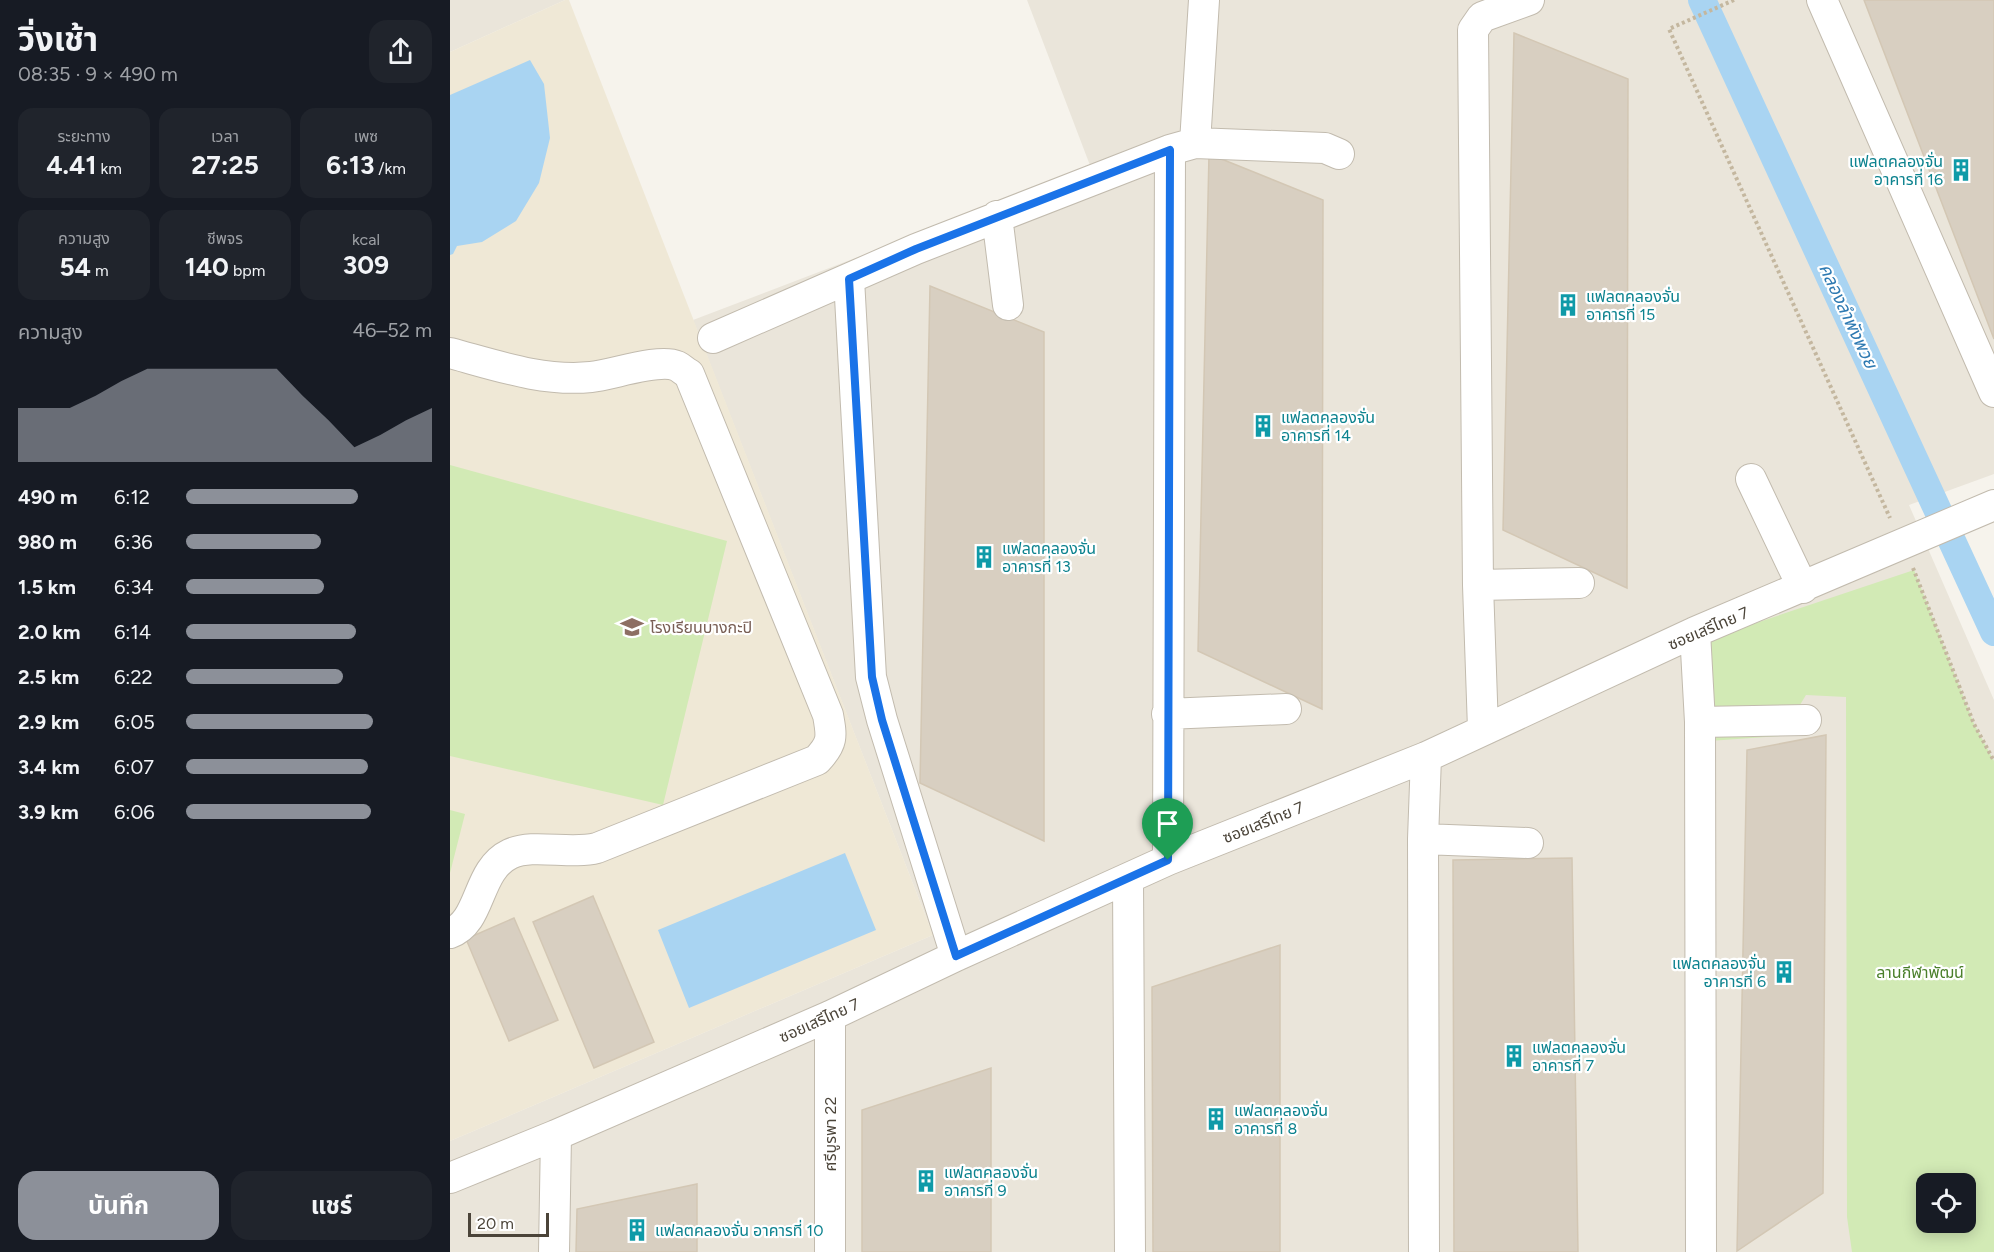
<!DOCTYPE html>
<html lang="th">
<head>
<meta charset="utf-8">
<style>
	body { margin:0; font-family:Figtree,"Noto Sans Thai",sans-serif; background:#20242c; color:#f1f3f6; height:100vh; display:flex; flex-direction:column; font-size:22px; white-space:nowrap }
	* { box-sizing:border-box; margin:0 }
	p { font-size:20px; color:#9ea1a6 }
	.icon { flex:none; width:33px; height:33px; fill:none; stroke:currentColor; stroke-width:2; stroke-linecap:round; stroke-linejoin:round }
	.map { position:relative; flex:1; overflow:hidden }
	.sheet { display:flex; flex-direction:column; background:#171b24; width:450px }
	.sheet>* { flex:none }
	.controls { position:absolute; left:1466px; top:1173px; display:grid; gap:12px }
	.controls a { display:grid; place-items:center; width:60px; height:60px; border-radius:12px; background:#171b24; box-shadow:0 3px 15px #0003; font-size:30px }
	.scale { position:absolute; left:18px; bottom:15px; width:81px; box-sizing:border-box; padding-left:6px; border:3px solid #4b4439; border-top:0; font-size:16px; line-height:21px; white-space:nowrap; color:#4b4439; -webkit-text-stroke:4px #fff; paint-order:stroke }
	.pin { position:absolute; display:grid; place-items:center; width:51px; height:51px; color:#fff; margin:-62px -26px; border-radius:50% 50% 50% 0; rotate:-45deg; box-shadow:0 0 6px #0007 }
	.pin .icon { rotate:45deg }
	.round { display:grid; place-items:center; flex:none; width:63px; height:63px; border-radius:18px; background:#20242c }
	.headline { display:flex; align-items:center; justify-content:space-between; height:102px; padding:0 18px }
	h1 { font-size:33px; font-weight:700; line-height:45px }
	.metrics { display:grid; grid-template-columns:repeat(3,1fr); gap:9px; height:102px; padding:6px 18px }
	.metrics div { display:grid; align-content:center; border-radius:15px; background:#20242c; text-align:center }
	.metrics b { font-size:26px; font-weight:700 }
	.metrics small { font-size:16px; font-weight:400 }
	.metrics p { font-size:16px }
	.chart { height:168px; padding:12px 18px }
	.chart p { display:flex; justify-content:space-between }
	.chart svg { width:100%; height:108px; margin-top:6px; fill:#8c9099; opacity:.7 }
	.action { display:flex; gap:12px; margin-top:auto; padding:12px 18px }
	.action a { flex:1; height:69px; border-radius:18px; background:#8c9099; color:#fff; font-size:24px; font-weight:700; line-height:69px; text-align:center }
	.action a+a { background:#20242c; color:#f1f3f6 }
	ul { padding:0 18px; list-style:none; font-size:20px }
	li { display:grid; grid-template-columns:96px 72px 1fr; align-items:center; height:45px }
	li i { height:15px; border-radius:8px; background:#8c9099 }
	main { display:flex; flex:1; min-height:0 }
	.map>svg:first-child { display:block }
	.residential { fill:#eae5da; fill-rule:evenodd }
	.education { fill:#efe8d6 }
	.green { fill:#d2eab5; fill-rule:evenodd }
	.water { fill:#a9d4f2 }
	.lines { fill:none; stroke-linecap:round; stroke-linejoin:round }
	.canal { stroke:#a9d4f2; stroke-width:28 }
	.building { fill:#d8cfc1; stroke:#d3c7b4; stroke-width:1.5 }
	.minor-casing { stroke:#c2bbae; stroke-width:32 }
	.path { stroke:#c4b79f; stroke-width:4; stroke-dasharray:3 3; stroke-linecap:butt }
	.minor { stroke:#fff; stroke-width:30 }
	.route-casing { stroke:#fff; stroke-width:12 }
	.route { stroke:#1a73e8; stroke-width:8 }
	.labels { text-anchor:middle; stroke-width:4.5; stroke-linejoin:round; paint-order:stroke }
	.culture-label { font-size:16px; fill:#0d838f; stroke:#fff; text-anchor:start }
	.education-label { font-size:16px; fill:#785e54; stroke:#fff; text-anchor:start }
	.street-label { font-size:16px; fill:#4b4439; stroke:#fff }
	.park-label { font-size:16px; fill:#4a7f2a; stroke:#fff }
	.water-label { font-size:18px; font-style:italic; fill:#2e7ab2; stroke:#fff }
</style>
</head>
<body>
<main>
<section class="sheet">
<div class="headline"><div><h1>วิ่งเช้า</h1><p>08:35 · 9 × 490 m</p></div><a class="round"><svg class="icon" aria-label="share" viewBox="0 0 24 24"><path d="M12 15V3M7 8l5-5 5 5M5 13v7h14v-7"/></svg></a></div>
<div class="metrics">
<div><p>ระยะทาง</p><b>4.41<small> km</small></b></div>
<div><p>เวลา</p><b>27:25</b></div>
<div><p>เพซ</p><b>6:13<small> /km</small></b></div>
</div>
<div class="metrics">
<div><p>ความสูง</p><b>54<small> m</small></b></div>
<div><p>ชีพจร</p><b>140<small> bpm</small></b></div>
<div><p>kcal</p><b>309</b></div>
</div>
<div class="chart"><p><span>ความสูง</span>46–52 m</p>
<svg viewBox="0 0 160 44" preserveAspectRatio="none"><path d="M0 44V22L10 22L20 22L30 17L40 11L50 6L60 6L70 6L80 6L90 6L100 6L110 17L120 27L130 38L140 33L150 27L160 22V44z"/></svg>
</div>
<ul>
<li><b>490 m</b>6:12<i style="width:70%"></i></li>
<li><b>980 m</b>6:36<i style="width:55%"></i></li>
<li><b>1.5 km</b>6:34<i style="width:56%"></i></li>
<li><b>2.0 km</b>6:14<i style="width:69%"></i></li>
<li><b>2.5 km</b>6:22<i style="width:64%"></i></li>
<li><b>2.9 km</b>6:05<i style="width:76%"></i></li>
<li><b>3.4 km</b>6:07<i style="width:74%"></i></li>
<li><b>3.9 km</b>6:06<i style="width:75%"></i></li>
</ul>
<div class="action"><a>บันทึก</a><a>แชร์</a></div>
</section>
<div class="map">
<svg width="1544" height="1252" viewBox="0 0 1544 1252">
	<rect width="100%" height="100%" fill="#f6f3ec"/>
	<path class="residential" d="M 0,0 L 115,0 L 0,52 Z
		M 577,0 L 1544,0 L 1544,474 L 1459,505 L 1544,700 L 1544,1252 L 0,1252 L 0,1141 L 483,935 L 243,320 L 641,168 ZM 1476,1184 L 1515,1184 L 1515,1222 L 1476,1222 Z"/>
	<path class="education" d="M 115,0 L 119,0 L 483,935 L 0,1141 L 0,52 Z"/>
	<path class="green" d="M 0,465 L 277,541 L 213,805 L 0,756 Z
		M 1464,570 L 1524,724 L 1544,761 L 1544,1252 L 1402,1252 L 1397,1217 L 1396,697 L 1356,695 L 1331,736 L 1259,741 L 1261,638 ZM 1476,1184 L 1515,1184 L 1515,1222 L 1476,1222 Z
		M 0,810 L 15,814 L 0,873 Z"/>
	<path class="water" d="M 80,60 L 94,84 L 100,138 L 89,183 L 66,221 L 32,242 L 7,246 L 3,254 L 0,255 L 0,95 Z
		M 395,853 L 426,930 L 239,1008 L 208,930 Z"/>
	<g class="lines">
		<path class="canal" d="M 1252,0 L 1544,632"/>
	</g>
	<path class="building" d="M 1414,0 L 1544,0 L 1544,339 Z
		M 1064,33 L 1178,79 L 1177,588 L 1053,530 Z
		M 759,154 L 873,200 L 872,709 L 748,651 Z
		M 480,286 L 594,332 L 594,841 L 470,783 Z
		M 1376,735 L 1373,1193 L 1287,1251 L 1297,750 Z
		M 1122,858 L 1128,1252 L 1004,1252 L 1003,860 Z
		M 143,896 L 204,1042 L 144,1068 L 83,922 Z
		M 64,918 L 108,1020 L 59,1041 L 16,939 Z
		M 830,945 L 830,1252 L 703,1252 L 702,987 Z
		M 541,1068 L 541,1252 L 412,1252 L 412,1110 Z
		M 247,1184 L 247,1252 L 126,1252 L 127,1209 Z"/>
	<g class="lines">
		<g class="minor-casing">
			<path id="minor" d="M 1372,0 L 1544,392
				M 745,143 L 754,0
				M 547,216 L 558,305
				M 399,279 L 421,677 L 432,720 L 506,956
				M 263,338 L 466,249 L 720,150 L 745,143 L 875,148 L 889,154
				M 0,353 C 45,365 93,382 141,377 C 162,375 209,358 227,366 C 231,368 235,372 239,374 L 378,715 C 382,737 383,743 367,760 L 147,848 C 120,855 83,843 60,854 C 26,870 32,922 0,933
				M 1301,479 L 1353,588
				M 1028,585 L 1129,583
				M 1245,632 L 1250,722 L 1251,1252
				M 717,714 L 836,709
				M 1250,722 L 1356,720
				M 1033,729 L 1028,585 L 1023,30 L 1032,17 L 1079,0
				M 973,839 L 1078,843
				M 718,860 L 720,150
				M 678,879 L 680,1252
				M 380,1016 L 380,1252
				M 0,1178 L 106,1135 L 380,1016 L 506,956 L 718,860 L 976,757 L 1245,632 L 1544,505
				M 104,1252 L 106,1135
				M 974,1252 L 973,839 L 976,757"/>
		</g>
		<path class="path" d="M 1284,0 L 1219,29 L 1440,518
			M 1463,568 L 1524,724 L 1544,761"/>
		<use href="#minor" class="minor"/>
	</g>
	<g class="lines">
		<g class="route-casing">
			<path id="route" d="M 720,150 L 718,860 L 506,956 L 432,720 L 422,677 L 399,279 L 466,249 Z"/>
		</g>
		<use href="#route" class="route"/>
	</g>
	<defs>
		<g id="building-bare" transform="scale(1.8)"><path d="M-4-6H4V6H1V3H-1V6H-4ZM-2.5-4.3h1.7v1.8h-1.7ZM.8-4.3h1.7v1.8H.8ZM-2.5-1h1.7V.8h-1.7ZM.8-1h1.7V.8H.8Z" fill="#0f9aa8" stroke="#fff" stroke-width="2.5" paint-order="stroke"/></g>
		<g id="school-bare" transform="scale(1.8)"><path d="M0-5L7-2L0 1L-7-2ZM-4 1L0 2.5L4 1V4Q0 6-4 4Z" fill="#8d6e63" stroke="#fff" stroke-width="2.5" paint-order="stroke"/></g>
	</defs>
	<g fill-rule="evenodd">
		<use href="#building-bare" x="1511" y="170"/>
		<use href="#building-bare" x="1118" y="305"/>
		<use href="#building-bare" x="813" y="426"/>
		<use href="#building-bare" x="534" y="557"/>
		<use href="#school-bare" x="182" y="627"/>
		<use href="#building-bare" x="1334" y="972"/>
		<use href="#building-bare" x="1064" y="1056"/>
		<use href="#building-bare" x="766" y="1119"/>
		<use href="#building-bare" x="476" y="1181"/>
		<use href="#building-bare" x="187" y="1230"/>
	</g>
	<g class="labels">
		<g class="culture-label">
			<text x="1493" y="167" text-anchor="end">แฟลตคลองจั่น<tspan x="1493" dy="18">อาคารที่ 16</tspan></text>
			<text x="1136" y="302">แฟลตคลองจั่น<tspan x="1136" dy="18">อาคารที่ 15</tspan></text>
			<text x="831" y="423">แฟลตคลองจั่น<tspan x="831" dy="18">อาคารที่ 14</tspan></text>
			<text x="552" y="554">แฟลตคลองจั่น<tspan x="552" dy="18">อาคารที่ 13</tspan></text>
			<text x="1316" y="969" text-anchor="end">แฟลตคลองจั่น<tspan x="1316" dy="18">อาคารที่ 6</tspan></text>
			<text x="1082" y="1053">แฟลตคลองจั่น<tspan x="1082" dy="18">อาคารที่ 7</tspan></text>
			<text x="784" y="1116">แฟลตคลองจั่น<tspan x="784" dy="18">อาคารที่ 8</tspan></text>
			<text x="494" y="1178">แฟลตคลองจั่น<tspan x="494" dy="18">อาคารที่ 9</tspan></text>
			<text x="205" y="1236">แฟลตคลองจั่น อาคารที่ 10</text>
		</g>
		<g class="education-label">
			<text x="200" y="633">โรงเรียนบางกะปิ</text>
		</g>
		<g class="street-label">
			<text transform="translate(1258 628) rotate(-23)" y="6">ซอยเสรีไทย 7</text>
			<text transform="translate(813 822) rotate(-22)" y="6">ซอยเสรีไทย 7</text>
			<text transform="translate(369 1020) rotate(-24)" y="6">ซอยเสรีไทย 7</text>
			<text transform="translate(380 1134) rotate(-90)" y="6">ศรีบูรพา 22</text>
		</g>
		<g class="park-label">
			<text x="1470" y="978">ลานกีฬาพัฒน์</text>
		</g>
		<g class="water-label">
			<text transform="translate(1398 316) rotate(65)" y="6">คลองลำพังพวย</text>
		</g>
	</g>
</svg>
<div class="controls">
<a><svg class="icon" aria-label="locate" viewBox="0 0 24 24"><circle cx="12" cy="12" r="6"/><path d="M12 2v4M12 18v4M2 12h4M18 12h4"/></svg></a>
</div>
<div class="scale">20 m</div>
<div class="pin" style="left:718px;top:860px;background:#1e9e55"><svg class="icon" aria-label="arrive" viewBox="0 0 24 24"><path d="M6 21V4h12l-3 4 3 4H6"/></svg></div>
</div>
</main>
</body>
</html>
